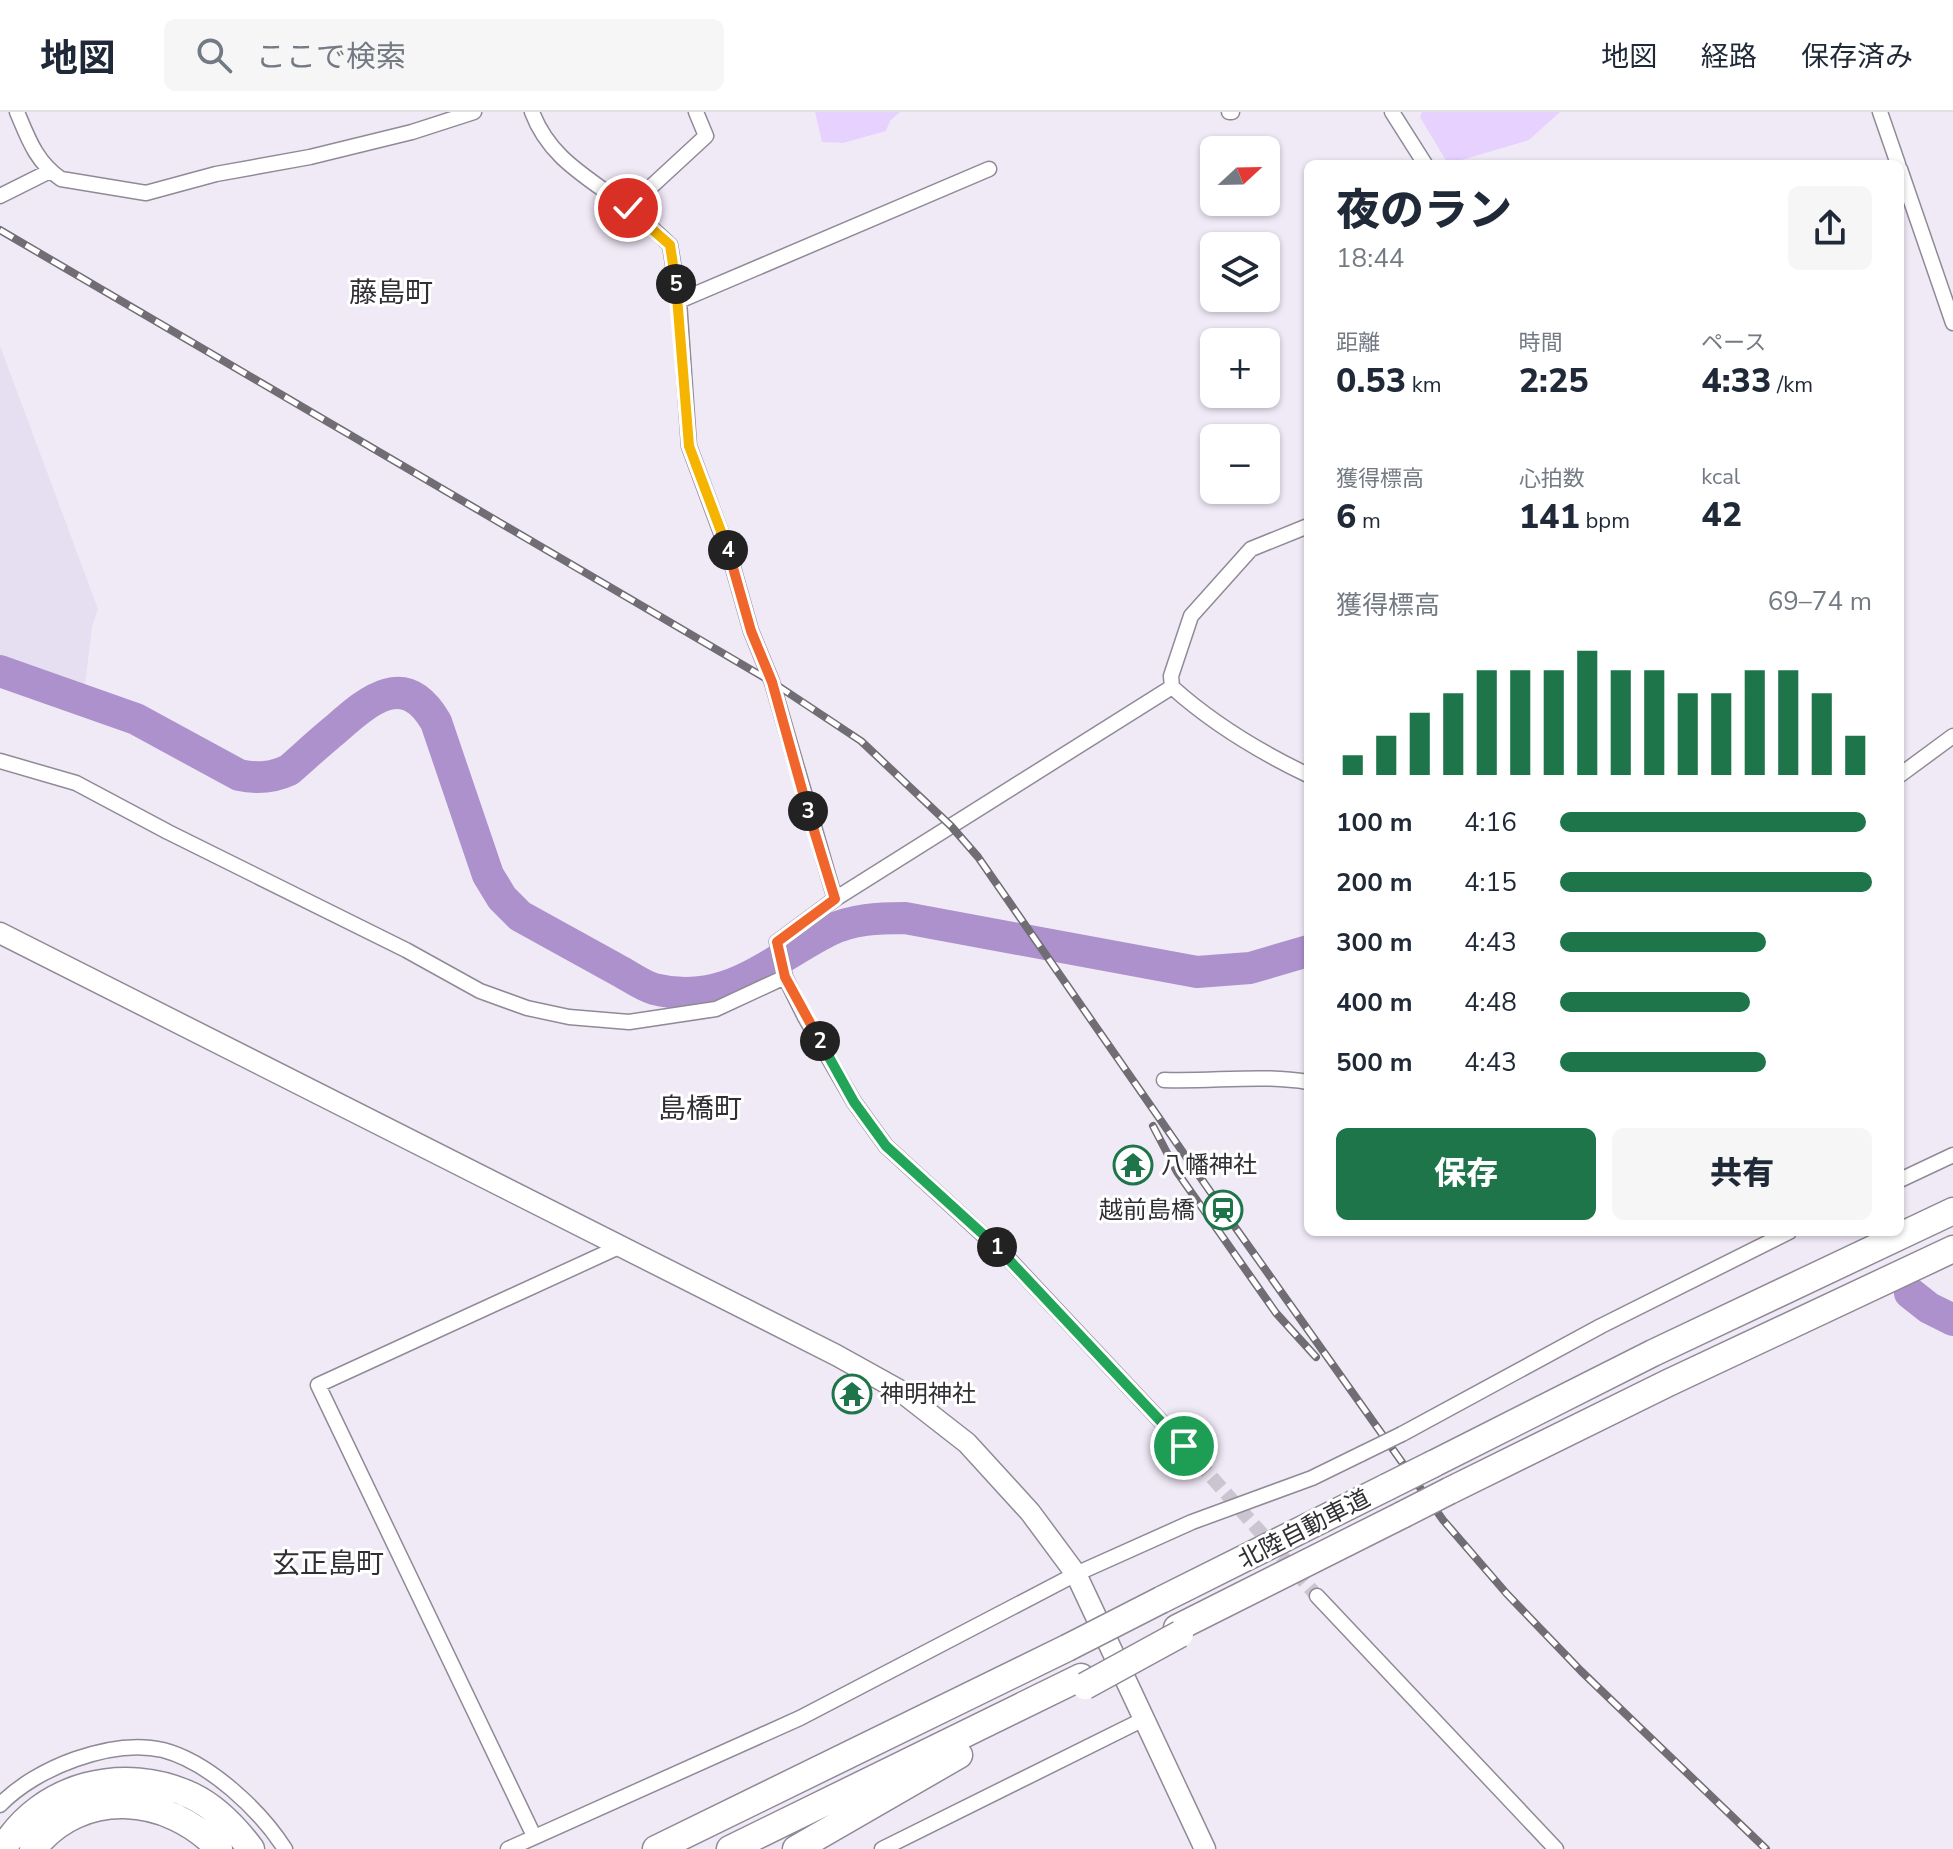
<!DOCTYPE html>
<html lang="ja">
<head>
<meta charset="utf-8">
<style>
	body { margin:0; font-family:"Nunito Sans","Noto Sans JP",sans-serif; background:#f6f6f7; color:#1f2937; height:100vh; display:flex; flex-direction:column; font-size:30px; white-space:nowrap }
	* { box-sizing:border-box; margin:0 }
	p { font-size:26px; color:#747a83 }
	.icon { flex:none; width:44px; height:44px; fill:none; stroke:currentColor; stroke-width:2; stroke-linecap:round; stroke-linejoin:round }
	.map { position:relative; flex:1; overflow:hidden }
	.sheet { position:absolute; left:1304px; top:48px; width:600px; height:1076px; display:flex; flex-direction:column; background:#fff; border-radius:12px; box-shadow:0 2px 6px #0004 }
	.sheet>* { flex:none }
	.needle { width:52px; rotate:68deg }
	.controls { position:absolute; left:1200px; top:24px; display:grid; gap:16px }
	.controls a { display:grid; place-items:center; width:80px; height:80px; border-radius:12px; background:#fff; box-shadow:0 2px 6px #0004; font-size:40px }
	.pin { position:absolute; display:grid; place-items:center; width:68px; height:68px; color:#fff; margin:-34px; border:4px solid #fff; border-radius:50%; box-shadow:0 2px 8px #0007 }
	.km { position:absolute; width:40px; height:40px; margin:-20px; border-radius:50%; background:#222; color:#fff; font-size:22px; line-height:40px; text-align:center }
	.round { display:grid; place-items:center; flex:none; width:84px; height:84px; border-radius:12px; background:#f6f6f7 }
	.overview { display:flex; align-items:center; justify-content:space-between; height:136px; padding:0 32px }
	h1 { font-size:44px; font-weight:800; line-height:60px }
	.metrics { display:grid; grid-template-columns:repeat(3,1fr); gap:12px; height:136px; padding:8px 32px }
	.metrics div { display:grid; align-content:center }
	.metrics b { font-size:34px; font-weight:800 }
	.metrics small { font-size:22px; font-weight:400 }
	.metrics p { font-size:22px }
	.chart { height:224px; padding:16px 32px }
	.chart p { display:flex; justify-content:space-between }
	.chart svg { width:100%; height:144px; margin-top:8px; stroke:#1d7549; stroke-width:6 }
	.button { display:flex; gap:16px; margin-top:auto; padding:16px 32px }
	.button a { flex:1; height:92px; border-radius:12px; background:#1d7549; color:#fff; font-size:32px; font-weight:800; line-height:92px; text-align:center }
	.button a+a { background:#f6f6f7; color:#1f2937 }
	ul { padding:0 32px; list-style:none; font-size:26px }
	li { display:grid; grid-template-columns:128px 96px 1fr; align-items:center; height:60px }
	li i { height:20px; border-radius:10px; background:#1d7549 }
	header { display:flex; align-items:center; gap:48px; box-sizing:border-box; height:112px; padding:0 40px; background:#fff; border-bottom:2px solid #e0e1e3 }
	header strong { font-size:38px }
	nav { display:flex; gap:44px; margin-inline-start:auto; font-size:28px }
	.search { width:560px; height:72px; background:#f6f6f7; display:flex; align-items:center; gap:20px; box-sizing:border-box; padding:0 28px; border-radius:12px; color:#747a83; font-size:30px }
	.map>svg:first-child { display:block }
	.built { fill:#e6def1 }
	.green { fill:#e7d2ff }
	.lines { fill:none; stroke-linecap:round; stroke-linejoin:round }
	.river { stroke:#ad91cc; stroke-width:32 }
	.street-tunnel { stroke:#cac5d0; stroke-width:14; stroke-dasharray:14 7; stroke-linecap:butt }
	.street-casing { stroke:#908a96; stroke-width:17 }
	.secondary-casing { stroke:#908a96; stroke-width:23 }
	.highway-casing { stroke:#908a96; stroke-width:29 }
	.street { stroke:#fff; stroke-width:14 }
	.secondary { stroke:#fff; stroke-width:20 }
	.highway { stroke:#fff; stroke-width:26 }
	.rail-casing { stroke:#706d74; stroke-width:8 }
	.rail { stroke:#fff; stroke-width:5; stroke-dasharray:15; stroke-linecap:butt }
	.street-bridge-casing { stroke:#908a96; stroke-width:17; stroke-linecap:butt }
	.highway-bridge-casing { stroke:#908a96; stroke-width:29; stroke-linecap:butt }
	.street-bridge { stroke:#fff; stroke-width:14 }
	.highway-bridge { stroke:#fff; stroke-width:26 }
	.split-1-casing { stroke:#fff; stroke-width:16 }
	.split-2-casing { stroke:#fff; stroke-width:16 }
	.split-3-casing { stroke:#fff; stroke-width:16 }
	.split-4-casing { stroke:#fff; stroke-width:16 }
	.split-5-casing { stroke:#fff; stroke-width:16 }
	.split-6-casing { stroke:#fff; stroke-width:16 }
	.split-1 { stroke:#22a559; stroke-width:10 }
	.split-2 { stroke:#22a559; stroke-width:10 }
	.split-3 { stroke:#f0652b; stroke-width:10 }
	.split-4 { stroke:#f0652b; stroke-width:10 }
	.split-5 { stroke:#f5b400; stroke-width:10 }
	.split-6 { stroke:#f5b400; stroke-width:10 }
	.labels { text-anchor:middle; stroke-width:6; stroke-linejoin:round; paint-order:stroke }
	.poi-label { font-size:24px; fill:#312f33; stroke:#fff; text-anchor:start }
	.street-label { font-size:24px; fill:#312f33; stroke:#fff }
	.quarter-label { font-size:28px; fill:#312f33; stroke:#fff }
</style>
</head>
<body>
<header>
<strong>地図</strong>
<div class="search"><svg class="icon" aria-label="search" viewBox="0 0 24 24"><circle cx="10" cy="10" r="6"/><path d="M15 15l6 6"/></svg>ここで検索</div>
<nav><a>地図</a><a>経路</a><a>保存済み</a></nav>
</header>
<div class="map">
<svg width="1953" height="1737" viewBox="0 0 1953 1737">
	<rect width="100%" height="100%" fill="#f0eaf7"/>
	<path class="built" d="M 0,234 L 98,497 L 92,515 L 84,581 L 0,550 Z"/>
	<path class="green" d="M 815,0 L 900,0 L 890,9 L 886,19 L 843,31 L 822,30 Z
		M 1422,0 L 1560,0 L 1529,28 L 1448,52 L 1420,5 Z"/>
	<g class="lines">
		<path class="river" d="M 0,559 L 136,607 L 239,663 C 257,667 272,666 289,658 C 305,644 320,630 336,617 C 370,587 405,557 436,610 L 488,763 L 502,786 L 520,804 C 552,822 584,839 616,857 C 628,863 641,873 654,877 C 727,895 769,849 828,819 C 852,807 879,806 905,806 L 1197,860 L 1250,856 L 1308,839
			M 1910,1181 L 1929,1196 L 1953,1208"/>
		<path class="street-tunnel" d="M 1184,1334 L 1317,1484"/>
		<g class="street-casing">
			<path id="street" d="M 17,0 C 28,26 36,50 61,67 L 146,81 L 216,62 L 310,45 L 412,20 L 474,0
				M 532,0 C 550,48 590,66 628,96 C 643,107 656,120 670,133 L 679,189 L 689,334 L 730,445 L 751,519 L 772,570 L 835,787
				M 1229,0 L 1232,0
				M 1392,0 L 1425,52
				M 1880,0 L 1898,52
				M 1900,57 L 1953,211
				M 0,84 L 50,59
				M 628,96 L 706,24 L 696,0
				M 679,189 L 989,57
				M 1308,414 L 1251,437 L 1191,504 L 1171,564 L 1172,575 C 1212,611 1260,640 1308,663
				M 1172,575 L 835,787 L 777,830 L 785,865 L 805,905 L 854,990 L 886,1034 L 1004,1142 L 1184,1334
				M 0,649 L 76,671 L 168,720 L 406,838 L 480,879 L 527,896 L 569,905 L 629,910 L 716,897 L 785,865
				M 1900,663 L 1953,624
				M 1164,968 C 1212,970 1260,962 1308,970
				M 1900,1068 L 1953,1043
				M 1402,1322 L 1601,1214 L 1789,1120
				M 1317,1484 L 1556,1737
				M 0,1693 C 35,1656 112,1626 163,1638 C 209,1650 260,1698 285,1737
				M 534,1724 L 318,1273 L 621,1134
				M 508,1737 L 800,1606 L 1076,1462 L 1192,1410 L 1312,1366 L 1361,1342
				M 882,1737 L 1144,1607"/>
		</g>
		<g class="secondary-casing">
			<path id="secondary" d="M 0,821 L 836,1243 L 899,1278 L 967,1331 L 1030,1400 L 1076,1462 L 1205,1737"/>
		</g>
		<g class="highway-casing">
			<path id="highway" d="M 1433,1352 L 1653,1241 L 1953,1099
				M 1449,1379 L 1668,1271 L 1953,1137
				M 1161,1488 L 1387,1375
				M 1177,1516 L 1402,1403
				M 3,1737 C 41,1672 125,1652 192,1684 C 215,1695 236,1717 251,1737
				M 33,1737 C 81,1675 168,1682 219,1737
				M 656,1737 L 1067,1536
				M 730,1737 L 1081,1565
				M 796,1737 L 959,1643"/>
		</g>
		<use href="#street" class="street"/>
		<use href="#secondary" class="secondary"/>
		<use href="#highway" class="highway"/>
		<g class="rail-casing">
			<path id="rail" d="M 0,118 L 772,570 L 861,629 L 951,714 L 978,745 L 1223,1098 L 1443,1408 L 1507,1482 L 1581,1559 L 1766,1737
				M 1153,1014 L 1177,1060 L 1276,1201 L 1316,1245"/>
		</g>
		<use href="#rail" class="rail"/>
		<g class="street-bridge-casing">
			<path id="street-bridge" d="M 1361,1342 L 1402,1322"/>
		</g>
		<g class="highway-bridge-casing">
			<path id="highway-bridge" d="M 1387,1375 L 1433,1352
				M 1402,1403 L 1449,1379
				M 1067,1536 L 1161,1488
				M 1085,1574 L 1180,1522"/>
		</g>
		<use href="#street-bridge" class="street-bridge"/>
		<use href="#highway-bridge" class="highway-bridge"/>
	</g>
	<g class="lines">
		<g class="split-1-casing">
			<path id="split-1" d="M 997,1135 L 1184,1334"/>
		</g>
		<g class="split-2-casing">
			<path id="split-2" d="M 820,929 L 854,990 L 886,1034 L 997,1135"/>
		</g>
		<g class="split-3-casing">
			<path id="split-3" d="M 808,699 L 835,787 L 777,830 L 785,865 L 820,929"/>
		</g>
		<g class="split-4-casing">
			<path id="split-4" d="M 728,438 L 751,519 L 772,570 L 808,699"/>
		</g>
		<g class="split-5-casing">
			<path id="split-5" d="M 676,172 L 689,334 L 728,438"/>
		</g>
		<g class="split-6-casing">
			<path id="split-6" d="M 628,96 L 670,133 L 676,172"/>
		</g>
		<use href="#split-1" class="split-1"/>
		<use href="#split-2" class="split-2"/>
		<use href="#split-3" class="split-3"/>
		<use href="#split-4" class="split-4"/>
		<use href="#split-5" class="split-5"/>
		<use href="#split-6" class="split-6"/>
	</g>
	<defs>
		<g id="temple-ring" transform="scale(2)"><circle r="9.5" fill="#fff" stroke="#1d7549" stroke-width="1.5"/><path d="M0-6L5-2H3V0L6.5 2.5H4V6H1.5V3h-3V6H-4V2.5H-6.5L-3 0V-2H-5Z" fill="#1d7549"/></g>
		<g id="station-ring" transform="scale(2)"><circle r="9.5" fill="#fff" stroke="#1d7549" stroke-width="1.5"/><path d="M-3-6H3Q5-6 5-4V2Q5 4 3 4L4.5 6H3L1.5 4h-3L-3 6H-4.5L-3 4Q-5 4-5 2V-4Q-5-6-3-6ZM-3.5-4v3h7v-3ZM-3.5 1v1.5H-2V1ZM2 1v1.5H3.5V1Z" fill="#1d7549"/></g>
	</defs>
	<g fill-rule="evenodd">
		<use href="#temple-ring" x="1133" y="1053"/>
		<use href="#station-ring" x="1223" y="1098"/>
		<use href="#temple-ring" x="852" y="1282"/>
	</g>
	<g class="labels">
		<g class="poi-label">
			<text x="1161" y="1061">八幡神社</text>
			<text x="1195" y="1106" text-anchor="end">越前島橋</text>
			<text x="880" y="1290">神明神社</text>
		</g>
		<g class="street-label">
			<text transform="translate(1304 1417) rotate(-27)" y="8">北陸自動車道</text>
		</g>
		<g class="quarter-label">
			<text x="391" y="190">藤島町</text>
			<text x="700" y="1006">島橋町</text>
			<text x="328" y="1461">玄正島町</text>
		</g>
	</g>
</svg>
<div class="controls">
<a><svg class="needle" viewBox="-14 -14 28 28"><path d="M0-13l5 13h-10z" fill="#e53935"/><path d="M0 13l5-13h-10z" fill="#747a83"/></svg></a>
<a><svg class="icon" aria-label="layers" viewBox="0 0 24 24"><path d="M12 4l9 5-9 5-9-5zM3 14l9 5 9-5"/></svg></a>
<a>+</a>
<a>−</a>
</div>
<div class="pin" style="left:1184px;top:1334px;background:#1e9e55"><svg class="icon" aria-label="arrive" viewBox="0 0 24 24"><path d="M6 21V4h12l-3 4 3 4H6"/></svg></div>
<div class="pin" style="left:628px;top:96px;background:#d93025"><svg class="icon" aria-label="check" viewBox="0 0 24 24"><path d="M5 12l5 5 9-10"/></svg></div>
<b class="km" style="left:997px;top:1135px">1</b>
<b class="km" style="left:820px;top:929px">2</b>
<b class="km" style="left:808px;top:699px">3</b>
<b class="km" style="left:728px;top:438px">4</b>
<b class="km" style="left:676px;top:172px">5</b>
<section class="sheet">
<div class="overview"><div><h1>夜のラン</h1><p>18:44</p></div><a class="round"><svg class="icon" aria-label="share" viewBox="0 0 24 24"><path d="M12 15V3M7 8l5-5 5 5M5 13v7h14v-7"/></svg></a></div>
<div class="metrics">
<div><p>距離</p><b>0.53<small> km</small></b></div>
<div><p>時間</p><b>2:25</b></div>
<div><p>ペース</p><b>4:33<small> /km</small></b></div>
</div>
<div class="metrics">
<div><p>獲得標高</p><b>6<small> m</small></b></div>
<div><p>心拍数</p><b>141<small> bpm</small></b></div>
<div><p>kcal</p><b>42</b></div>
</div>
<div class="chart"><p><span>獲得標高</span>69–74 m</p>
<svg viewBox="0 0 160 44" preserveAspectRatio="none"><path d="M5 44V38M15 44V32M25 44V25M35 44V19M45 44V12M55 44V12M65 44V12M75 44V6M85 44V12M95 44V12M105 44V19M115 44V19M125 44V12M135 44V12M145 44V19M155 44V32"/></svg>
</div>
<ul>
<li><b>100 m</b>4:16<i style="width:98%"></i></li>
<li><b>200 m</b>4:15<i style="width:100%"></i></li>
<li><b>300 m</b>4:43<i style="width:66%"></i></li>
<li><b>400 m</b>4:48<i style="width:61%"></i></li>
<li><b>500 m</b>4:43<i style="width:66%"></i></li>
</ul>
<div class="button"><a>保存</a><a>共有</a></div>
</section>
</div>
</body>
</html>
